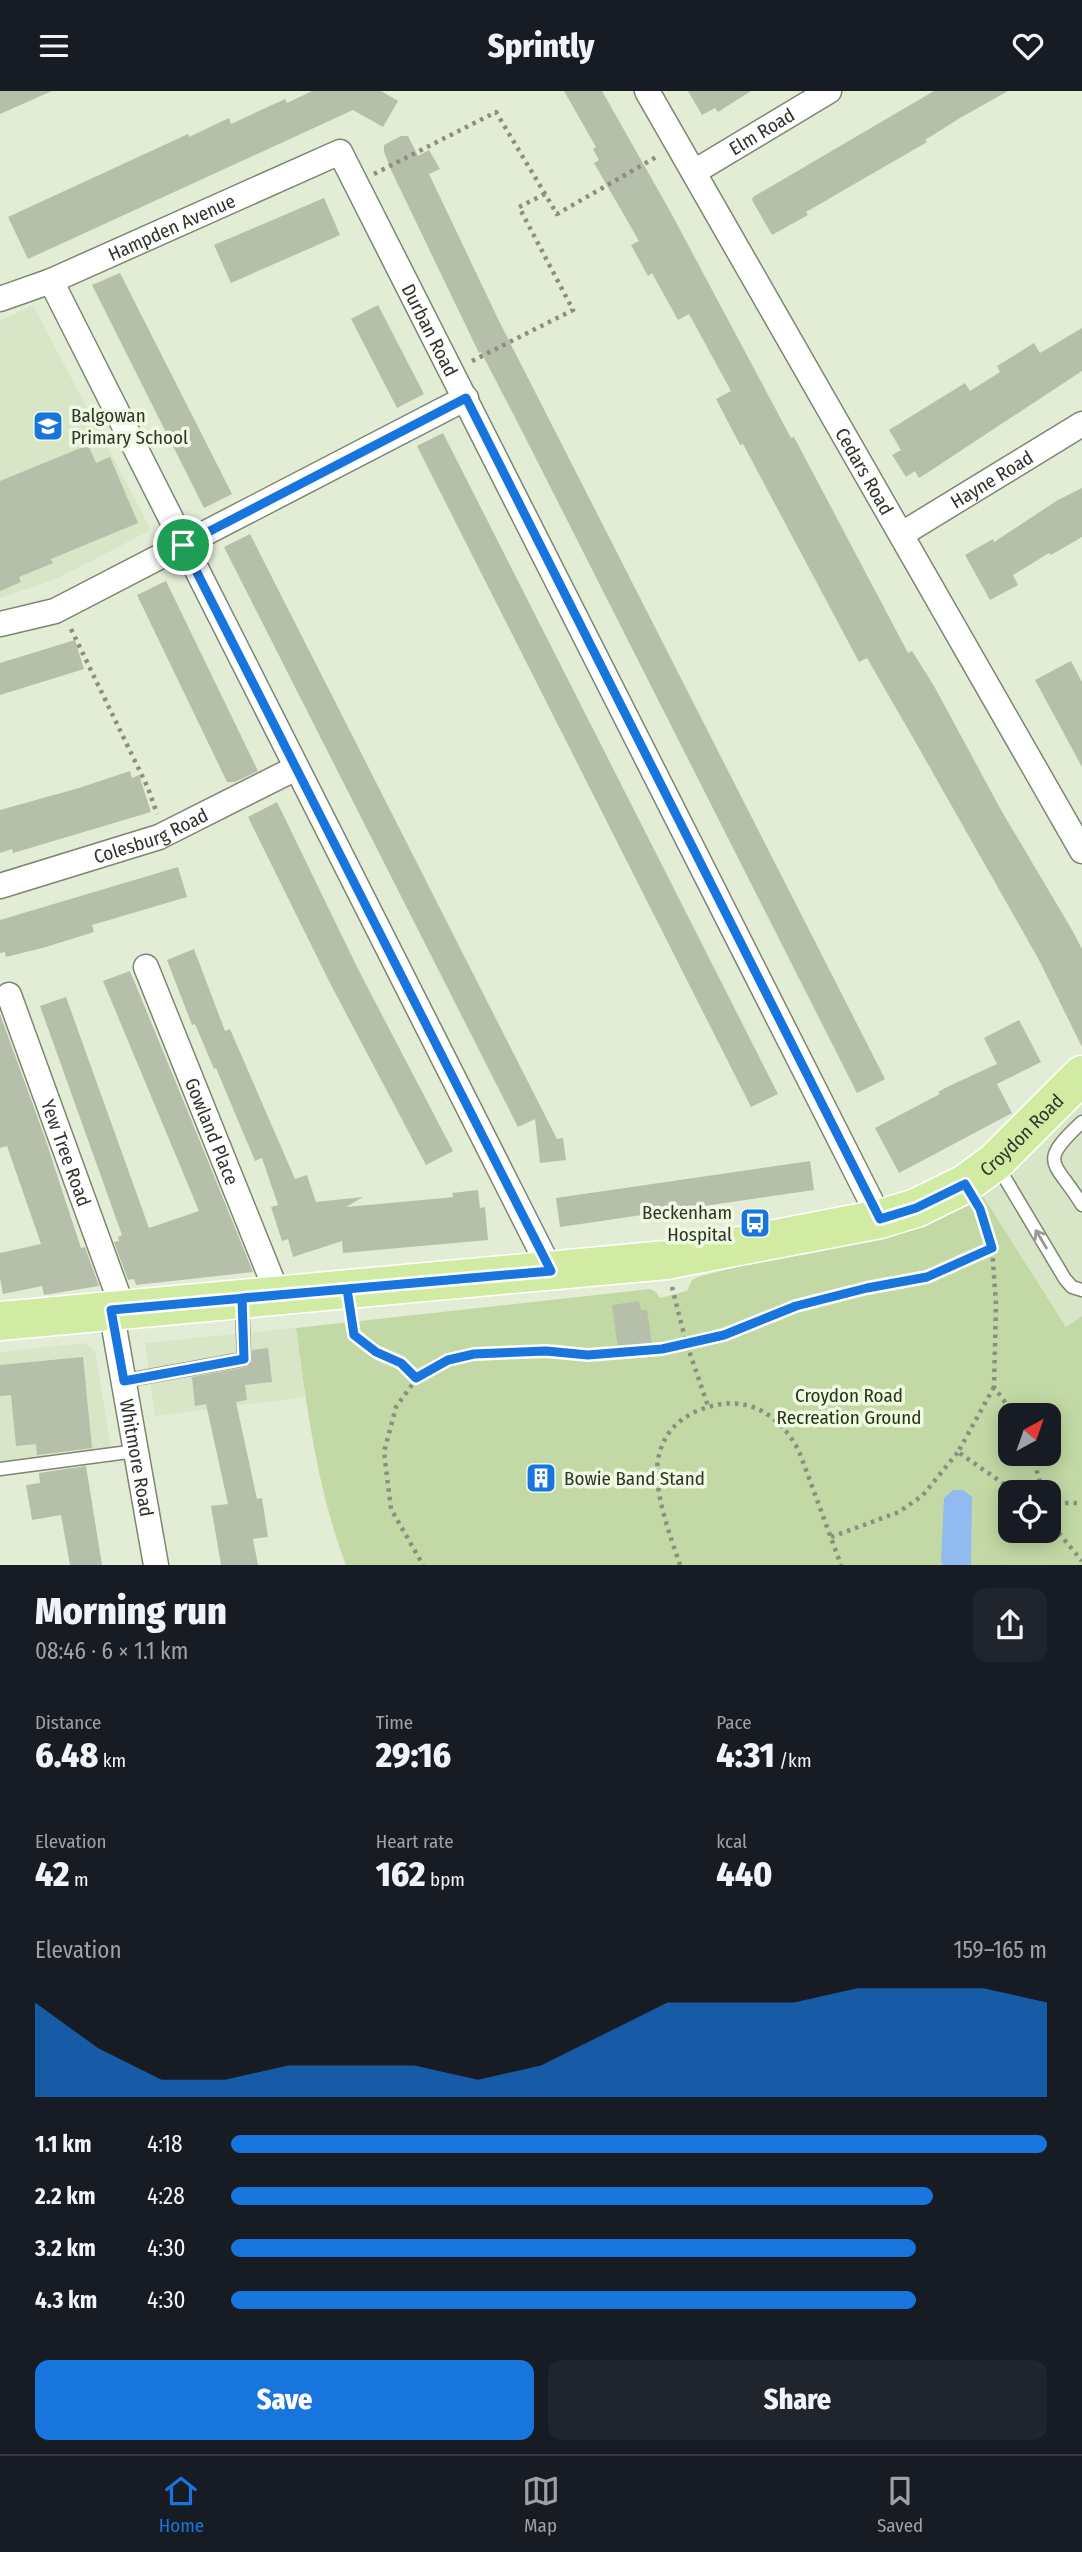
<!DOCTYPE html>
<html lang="en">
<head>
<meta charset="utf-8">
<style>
	body { margin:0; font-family:"Fira Sans Condensed",sans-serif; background:#20242c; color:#f1f3f6; height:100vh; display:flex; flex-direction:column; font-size:26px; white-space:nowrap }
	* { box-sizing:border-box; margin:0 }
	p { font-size:23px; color:#9ea1a6 }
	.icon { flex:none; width:38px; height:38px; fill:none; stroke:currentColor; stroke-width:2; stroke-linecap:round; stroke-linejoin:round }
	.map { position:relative; height:1474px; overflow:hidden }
	.drawer { display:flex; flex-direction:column; background:#171b24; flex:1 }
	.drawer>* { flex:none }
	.needle { width:46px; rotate:40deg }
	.controls { position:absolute; left:998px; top:1312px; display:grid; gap:14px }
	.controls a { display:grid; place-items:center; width:63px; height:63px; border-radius:14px; background:#171b24; box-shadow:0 4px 18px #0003; font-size:35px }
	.pin { position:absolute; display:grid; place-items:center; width:60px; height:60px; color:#fff; margin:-30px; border:4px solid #fff; border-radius:50%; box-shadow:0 2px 7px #0007 }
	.round { display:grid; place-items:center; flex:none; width:74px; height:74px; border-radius:14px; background:#20242c }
	.overview { display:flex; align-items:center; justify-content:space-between; height:119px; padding:0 35px }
	h1 { font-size:38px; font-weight:800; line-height:52px }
	.stats { display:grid; grid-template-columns:repeat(3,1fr); gap:10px; height:119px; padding:7px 35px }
	.stats div { display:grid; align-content:center }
	.stats b { font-size:35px; font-weight:800 }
	.stats small { font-size:19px; font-weight:400 }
	.stats p { font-size:19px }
	.chart { height:196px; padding:14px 35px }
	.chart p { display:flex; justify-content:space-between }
	.chart svg { width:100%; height:126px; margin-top:7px; fill:#1875de; opacity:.7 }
	.button { display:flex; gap:14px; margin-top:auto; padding:14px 35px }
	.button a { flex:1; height:80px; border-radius:14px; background:#1875de; color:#fff; font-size:28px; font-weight:800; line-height:80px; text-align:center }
	.button a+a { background:#20242c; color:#f1f3f6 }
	ul { padding:0 35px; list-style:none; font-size:23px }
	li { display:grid; grid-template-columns:112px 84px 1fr; align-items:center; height:52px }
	li i { height:18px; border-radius:9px; background:#1875de }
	header { display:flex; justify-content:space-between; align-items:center; height:91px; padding:0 35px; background:#171b24; font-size:32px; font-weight:800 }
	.tab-bar { display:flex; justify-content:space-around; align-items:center; height:98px; border-top:2px solid #363941; background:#171b24; font-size:19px; color:#9ea1a6 }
	.tab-bar a { display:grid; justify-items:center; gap:4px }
	.tab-bar .selected { color:#1875de }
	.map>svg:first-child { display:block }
	.built { fill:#d8e5c7 }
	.green { fill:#c3d9a5; fill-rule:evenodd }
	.water { fill:#91baf1 }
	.building { fill:#b5bfa9 }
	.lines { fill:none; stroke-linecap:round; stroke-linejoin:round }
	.lane-casing { stroke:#7d8671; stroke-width:15 }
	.street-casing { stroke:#7d8671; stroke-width:27 }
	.primary-casing { stroke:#fff; stroke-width:41 }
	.path { stroke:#899080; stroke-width:4.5; stroke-dasharray:3.5 5; stroke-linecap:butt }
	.lane { stroke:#fff; stroke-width:12 }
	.street { stroke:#fff; stroke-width:24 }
	.primary { stroke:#d1eca2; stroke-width:38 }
	.oneway { stroke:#989a95 }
	.route-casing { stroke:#fff; stroke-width:14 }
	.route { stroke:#1875de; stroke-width:9 }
	.labels { text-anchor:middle; stroke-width:7; stroke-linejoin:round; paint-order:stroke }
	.street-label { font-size:19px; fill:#30342b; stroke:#f0fae3 }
	.poi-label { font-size:19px; fill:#30342b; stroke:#f0fae3; text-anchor:start }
	.park-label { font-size:19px; fill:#273412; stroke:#f0fae3 }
</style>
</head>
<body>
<header><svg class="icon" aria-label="menu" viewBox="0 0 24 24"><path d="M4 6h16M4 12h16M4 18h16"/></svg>Sprintly<svg class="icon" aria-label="heart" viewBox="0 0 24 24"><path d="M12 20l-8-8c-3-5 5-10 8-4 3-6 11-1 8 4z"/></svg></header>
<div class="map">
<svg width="1082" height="1474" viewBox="0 0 1082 1474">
	<rect width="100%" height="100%" fill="#e3edd6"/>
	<path class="built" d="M 33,214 L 151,439 L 54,489 L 0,507 L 0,230 Z
		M 1082,1001 L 1082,1225 L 1066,1236 L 981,1102 Z
		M 296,1237 L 305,1306 L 155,1325 L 145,1252 Z
		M 84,1252 L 95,1260 L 113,1370 L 0,1383 L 0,1261 Z"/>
	<path class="green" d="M 981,1102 L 1066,1236 L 1082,1225 L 1082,1474 L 346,1474 C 317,1399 307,1317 296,1237 L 650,1198 L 656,1201 L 660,1207 L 687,1200 L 692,1189 L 698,1186 L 768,1167 ZM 1010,1325 L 1048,1325 L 1048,1363 L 1010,1363 ZM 1010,1402 L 1048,1402 L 1048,1440 L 1010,1440 Z"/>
	<path class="water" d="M 953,1399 L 963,1399 L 972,1406 L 971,1474 L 943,1474 L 941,1471 L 944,1407 Z"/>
	<path class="building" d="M 0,0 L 52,0 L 0,23 Z
		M 312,0 L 381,0 L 398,10 L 383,36 L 353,19 L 28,168 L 8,126 L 188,43 L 189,46 L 229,27 L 231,33 L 285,8 L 287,12 Z
		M 564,0 L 602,0 L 670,120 L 791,347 L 794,346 L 908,562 L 912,560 L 934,595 L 1001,719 L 1072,839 L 1082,858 L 1082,956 L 1039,869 L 920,659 L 867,567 L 859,571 L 743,353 L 740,354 L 716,308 L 731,300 L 689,223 L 678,229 L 652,182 L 648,185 L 631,154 L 639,150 L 594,72 L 599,69 L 593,58 L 596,56 Z
		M 688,0 L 751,0 L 718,21 L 715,17 L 702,24 Z
		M 934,0 L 1008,0 L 960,27 L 925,49 L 927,51 L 806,121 L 808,124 L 772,144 L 752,109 L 753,106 Z
		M 401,45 L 408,45 L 418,65 L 429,59 L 440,78 L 429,83 L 499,230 L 885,988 L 857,1002 L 522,340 L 481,261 L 479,262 L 391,79 L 384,61 L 384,54 Z
		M 324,107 L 340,144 L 231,192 L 214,154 Z
		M 120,182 L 232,403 L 204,417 L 92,194 Z
		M 378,214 L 424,303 L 397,317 L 351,228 Z
		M 1082,237 L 1082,280 L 927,382 L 919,387 L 915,380 L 906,386 L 892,364 L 901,359 L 889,339 L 965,292 L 970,300 L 1000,281 L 997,275 L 1034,252 L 1040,262 Z
		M 443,342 L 778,1003 L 751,1016 L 417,355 Z
		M 88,354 L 96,372 L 110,366 L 138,432 L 51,468 L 53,472 L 19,486 L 21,491 L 0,500 L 0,390 Z
		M 1082,397 L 1082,446 L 1051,464 L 1049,462 L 1013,484 L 1018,494 L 990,509 L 965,464 L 993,448 L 994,451 L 1058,409 Z
		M 250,443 L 557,1048 L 563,1047 L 566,1069 L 540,1072 L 535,1028 L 518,1036 L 224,456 Z
		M 166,490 L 258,680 L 235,691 L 227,691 L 137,504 Z
		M 75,549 L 84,578 L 0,604 L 0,572 Z
		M 1071,570 L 1082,591 L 1082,676 L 1035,589 Z
		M 130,680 L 132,687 L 139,684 L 151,721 L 13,762 L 12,758 L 0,762 L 0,719 L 79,697 Z
		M 277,711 L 359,880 L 453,1060 L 426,1074 L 331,894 L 248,726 Z
		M 178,776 L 187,806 L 92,834 L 94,841 L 46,856 L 6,866 L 5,861 L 0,862 L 0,829 Z
		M 194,858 L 225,940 L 230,938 L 295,1088 L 307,1084 L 316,1111 L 363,1106 L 346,1116 L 444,1107 L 453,1106 L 452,1102 L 478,1099 L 480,1117 L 485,1116 L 488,1149 L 343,1162 L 342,1150 L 293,1166 L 288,1148 L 282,1150 L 271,1116 L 278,1114 L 262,1067 L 255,1070 L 216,977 L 214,978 L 195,933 L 192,934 L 167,869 Z
		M 130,880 L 186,1016 L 253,1181 L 136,1194 L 134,1188 L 128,1189 L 114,1151 L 119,1150 L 118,1146 L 122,1144 L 40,915 L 66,906 L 149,1137 L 199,1120 L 103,890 Z
		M 0,923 L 45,1047 L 81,1157 L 85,1156 L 99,1195 L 44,1204 L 42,1195 L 3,1203 L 0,1187 L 0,1162 L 41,1153 L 7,1055 L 0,1057 Z
		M 1019,929 L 1041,971 L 997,993 L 1012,1022 L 899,1082 L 875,1037 L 940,1003 L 938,1001 L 949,995 L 997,973 L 984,947 Z
		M 810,1070 L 814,1099 L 560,1136 L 556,1107 Z
		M 639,1210 L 641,1219 L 647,1219 L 652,1253 L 618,1258 L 612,1214 Z
		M 268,1257 L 272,1291 L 245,1294 L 247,1309 L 236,1311 L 257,1408 L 262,1407 L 268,1446 L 253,1448 L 258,1474 L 221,1474 L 211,1415 L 228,1413 L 206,1313 L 195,1315 L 192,1286 L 246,1276 L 252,1271 L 252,1259 Z
		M 83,1266 L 92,1357 L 37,1364 L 36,1353 L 16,1355 L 11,1304 L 0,1305 L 0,1274 Z
		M 86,1375 L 102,1474 L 70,1474 L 61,1424 L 32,1429 L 26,1394 L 40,1392 L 39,1382 Z
		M528 1387a12 12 0 1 1 24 0a12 12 0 1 1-24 0Z"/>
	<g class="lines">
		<g class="lane-casing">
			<path id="lane" d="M 1082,1031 C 1036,1074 1055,1069 1082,1114
				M 997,1074 L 1065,1188 L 1072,1196 L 1082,1199
				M 123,1290 L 244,1268 L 242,1211
				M 0,1378 L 136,1360"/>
		</g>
		<g class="street-casing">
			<g id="street">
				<path id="s1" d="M 647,0 L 1082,760"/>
				<path id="s2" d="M 694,81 L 829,0"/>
				<path d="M 51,190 L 551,1180"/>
				<path id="s3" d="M 0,208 L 51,190 L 340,61 L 880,1128"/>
				<path id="s4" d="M 902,443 L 1082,333"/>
				<path d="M 0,533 L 55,520 L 466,307"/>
				<path id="s5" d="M 0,795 L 159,746 L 296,677"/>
				<path id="s6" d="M 146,876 L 278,1204"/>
				<path id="s7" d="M 9,904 L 123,1218"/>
				<path id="s8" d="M 111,1219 L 156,1474"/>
			</g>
		</g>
		<g class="primary-casing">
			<g id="primary">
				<path id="s9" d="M 0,1230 L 666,1169 L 880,1128 L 916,1117 L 965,1093 L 995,1071 L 1082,984"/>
			</g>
		</g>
		<path class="path" d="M 374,83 L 496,21 L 557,123 L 658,65
			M 472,270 L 573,219 L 519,116 L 545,103
			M 71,538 L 148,697 L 157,723
			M 980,1118 L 992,1157 L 996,1213 L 994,1296 L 1015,1325
			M 672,1196 L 686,1251 L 708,1315
			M 351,1227 L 353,1244 L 358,1249 L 376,1261 L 401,1272 L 417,1287 L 448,1269 L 475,1263 L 546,1260 L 588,1264 L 662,1258 L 724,1244 L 796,1215 L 867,1197 L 927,1186 L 992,1157
			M 417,1287 L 396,1316 L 384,1361 L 391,1418 L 423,1474
			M 994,1296 L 958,1361 L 1017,1402
			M 1032,1363 L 1043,1402
			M 1048,1412 L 1082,1412
			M 1048,1429 L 1082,1470
			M 831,1446 L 899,1421 L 923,1404 L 958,1361
			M 680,1474 C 670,1444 651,1395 659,1364 C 664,1343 677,1329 697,1320 C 742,1301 777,1319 799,1360 L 841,1474"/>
		<use href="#lane" class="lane"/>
		<use href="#street" class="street"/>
		<use href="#primary" class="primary"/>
	</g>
	<defs><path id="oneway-shaft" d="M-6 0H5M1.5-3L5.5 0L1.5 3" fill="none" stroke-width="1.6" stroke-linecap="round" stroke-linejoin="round" transform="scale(1.75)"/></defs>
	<use class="oneway" href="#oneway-shaft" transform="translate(1041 1148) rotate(-121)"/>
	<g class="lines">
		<g class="route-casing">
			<path id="route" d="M 183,454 L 551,1180 C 475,1187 399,1193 323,1200 L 111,1219 L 124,1290 L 244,1268 L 242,1207 L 347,1198 L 354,1244 L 376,1261 L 401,1272 L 416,1287 L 448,1269 L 474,1263 L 546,1260 L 588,1264 L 662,1258 L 724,1244 L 796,1215 L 867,1197 L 927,1186 L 992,1157 L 980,1118 L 965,1093 L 916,1117 L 880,1128 L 466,307 L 183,454"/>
		</g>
		<use href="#route" class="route"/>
	</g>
	<defs>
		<g id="school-square" transform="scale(1.575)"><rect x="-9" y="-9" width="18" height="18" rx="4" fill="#1875de" stroke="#f0fae3"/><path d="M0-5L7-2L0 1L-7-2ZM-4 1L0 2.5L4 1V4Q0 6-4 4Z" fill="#fff"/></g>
		<g id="bus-square" transform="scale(1.575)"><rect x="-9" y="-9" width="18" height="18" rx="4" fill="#1875de" stroke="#f0fae3"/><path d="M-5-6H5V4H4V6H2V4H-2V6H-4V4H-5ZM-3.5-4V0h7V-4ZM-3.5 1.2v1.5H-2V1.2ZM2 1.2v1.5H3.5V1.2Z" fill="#fff"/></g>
		<g id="building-square" transform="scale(1.575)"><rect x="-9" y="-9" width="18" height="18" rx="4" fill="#1875de" stroke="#f0fae3"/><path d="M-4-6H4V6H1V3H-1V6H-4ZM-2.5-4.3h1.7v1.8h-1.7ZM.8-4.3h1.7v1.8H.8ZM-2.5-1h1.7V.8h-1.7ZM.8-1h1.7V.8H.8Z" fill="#fff"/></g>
	</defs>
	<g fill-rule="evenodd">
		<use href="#school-square" x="48" y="335"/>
		<use href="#bus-square" x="755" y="1132"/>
		<use href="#building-square" x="541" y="1387"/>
	</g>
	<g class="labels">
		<g class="street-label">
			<text dy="7" stroke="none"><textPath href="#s2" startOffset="79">Elm Road</textPath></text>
			<text dy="7" stroke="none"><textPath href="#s3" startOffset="186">Hampden Avenue</textPath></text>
			<text dy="7" stroke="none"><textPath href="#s3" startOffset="570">Durban Road</textPath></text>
			<text dy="7" stroke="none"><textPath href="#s1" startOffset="438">Cedars Road</textPath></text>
			<text dy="7" stroke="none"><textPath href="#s4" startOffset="105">Hayne Road</textPath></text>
			<text dy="7" stroke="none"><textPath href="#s5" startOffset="159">Colesburg Road</textPath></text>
			<text dy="7" stroke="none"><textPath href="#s6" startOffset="177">Gowland Place</textPath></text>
			<text dy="7" stroke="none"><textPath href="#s9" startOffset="1054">Croydon Road</textPath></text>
			<text dy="7" stroke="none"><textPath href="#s7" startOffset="168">Yew Tree Road</textPath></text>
			<text dy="7" stroke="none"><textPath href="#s8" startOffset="150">Whitmore Road</textPath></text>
		</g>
		<g class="poi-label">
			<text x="71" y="331">Balgowan<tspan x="71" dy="22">Primary School</tspan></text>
			<text x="732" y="1128" text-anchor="end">Beckenham<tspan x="732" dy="22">Hospital</tspan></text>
			<text x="564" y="1394">Bowie Band Stand</text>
		</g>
		<g class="park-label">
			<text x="849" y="1311">Croydon Road<tspan x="849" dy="22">Recreation Ground</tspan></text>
		</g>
	</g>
</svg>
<div class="controls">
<a><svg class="needle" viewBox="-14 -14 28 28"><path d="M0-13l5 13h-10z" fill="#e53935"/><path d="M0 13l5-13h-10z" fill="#9ea1a6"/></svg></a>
<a><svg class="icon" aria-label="locate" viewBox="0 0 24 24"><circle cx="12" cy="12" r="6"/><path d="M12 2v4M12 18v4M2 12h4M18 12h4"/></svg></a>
</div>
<div class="pin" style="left:183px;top:454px;background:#1e9e55"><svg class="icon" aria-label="arrive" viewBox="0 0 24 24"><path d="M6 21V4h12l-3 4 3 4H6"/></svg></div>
</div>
<section class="drawer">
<div class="overview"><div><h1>Morning run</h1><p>08:46 · 6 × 1.1 km</p></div><a class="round"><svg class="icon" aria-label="share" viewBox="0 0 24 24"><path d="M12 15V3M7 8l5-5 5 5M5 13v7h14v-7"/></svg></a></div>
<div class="stats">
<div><p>Distance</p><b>6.48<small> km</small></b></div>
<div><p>Time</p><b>29:16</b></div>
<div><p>Pace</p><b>4:31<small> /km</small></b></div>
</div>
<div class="stats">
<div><p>Elevation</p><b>42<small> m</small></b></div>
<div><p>Heart rate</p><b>162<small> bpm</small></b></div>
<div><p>kcal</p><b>440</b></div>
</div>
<div class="chart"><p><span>Elevation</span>159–165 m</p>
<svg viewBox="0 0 160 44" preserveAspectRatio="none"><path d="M0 44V11L10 27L20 38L30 38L40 33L50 33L60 33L70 38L80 33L90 22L100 11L110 11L120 11L130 6L140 6L150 6L160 11V44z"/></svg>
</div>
<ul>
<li><b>1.1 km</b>4:18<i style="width:100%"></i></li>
<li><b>2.2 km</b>4:28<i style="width:86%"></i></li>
<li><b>3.2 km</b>4:30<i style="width:84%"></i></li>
<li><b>4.3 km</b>4:30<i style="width:84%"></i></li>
</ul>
<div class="button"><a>Save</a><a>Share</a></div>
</section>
<nav class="tab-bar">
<a class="selected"><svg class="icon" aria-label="home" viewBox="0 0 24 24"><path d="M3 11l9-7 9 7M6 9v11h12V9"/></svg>Home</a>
<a><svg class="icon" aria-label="map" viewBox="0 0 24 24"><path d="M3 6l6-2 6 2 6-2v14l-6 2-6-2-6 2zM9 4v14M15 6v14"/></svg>Map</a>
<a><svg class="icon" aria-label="saved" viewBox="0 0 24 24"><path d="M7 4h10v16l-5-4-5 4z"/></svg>Saved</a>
</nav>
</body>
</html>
